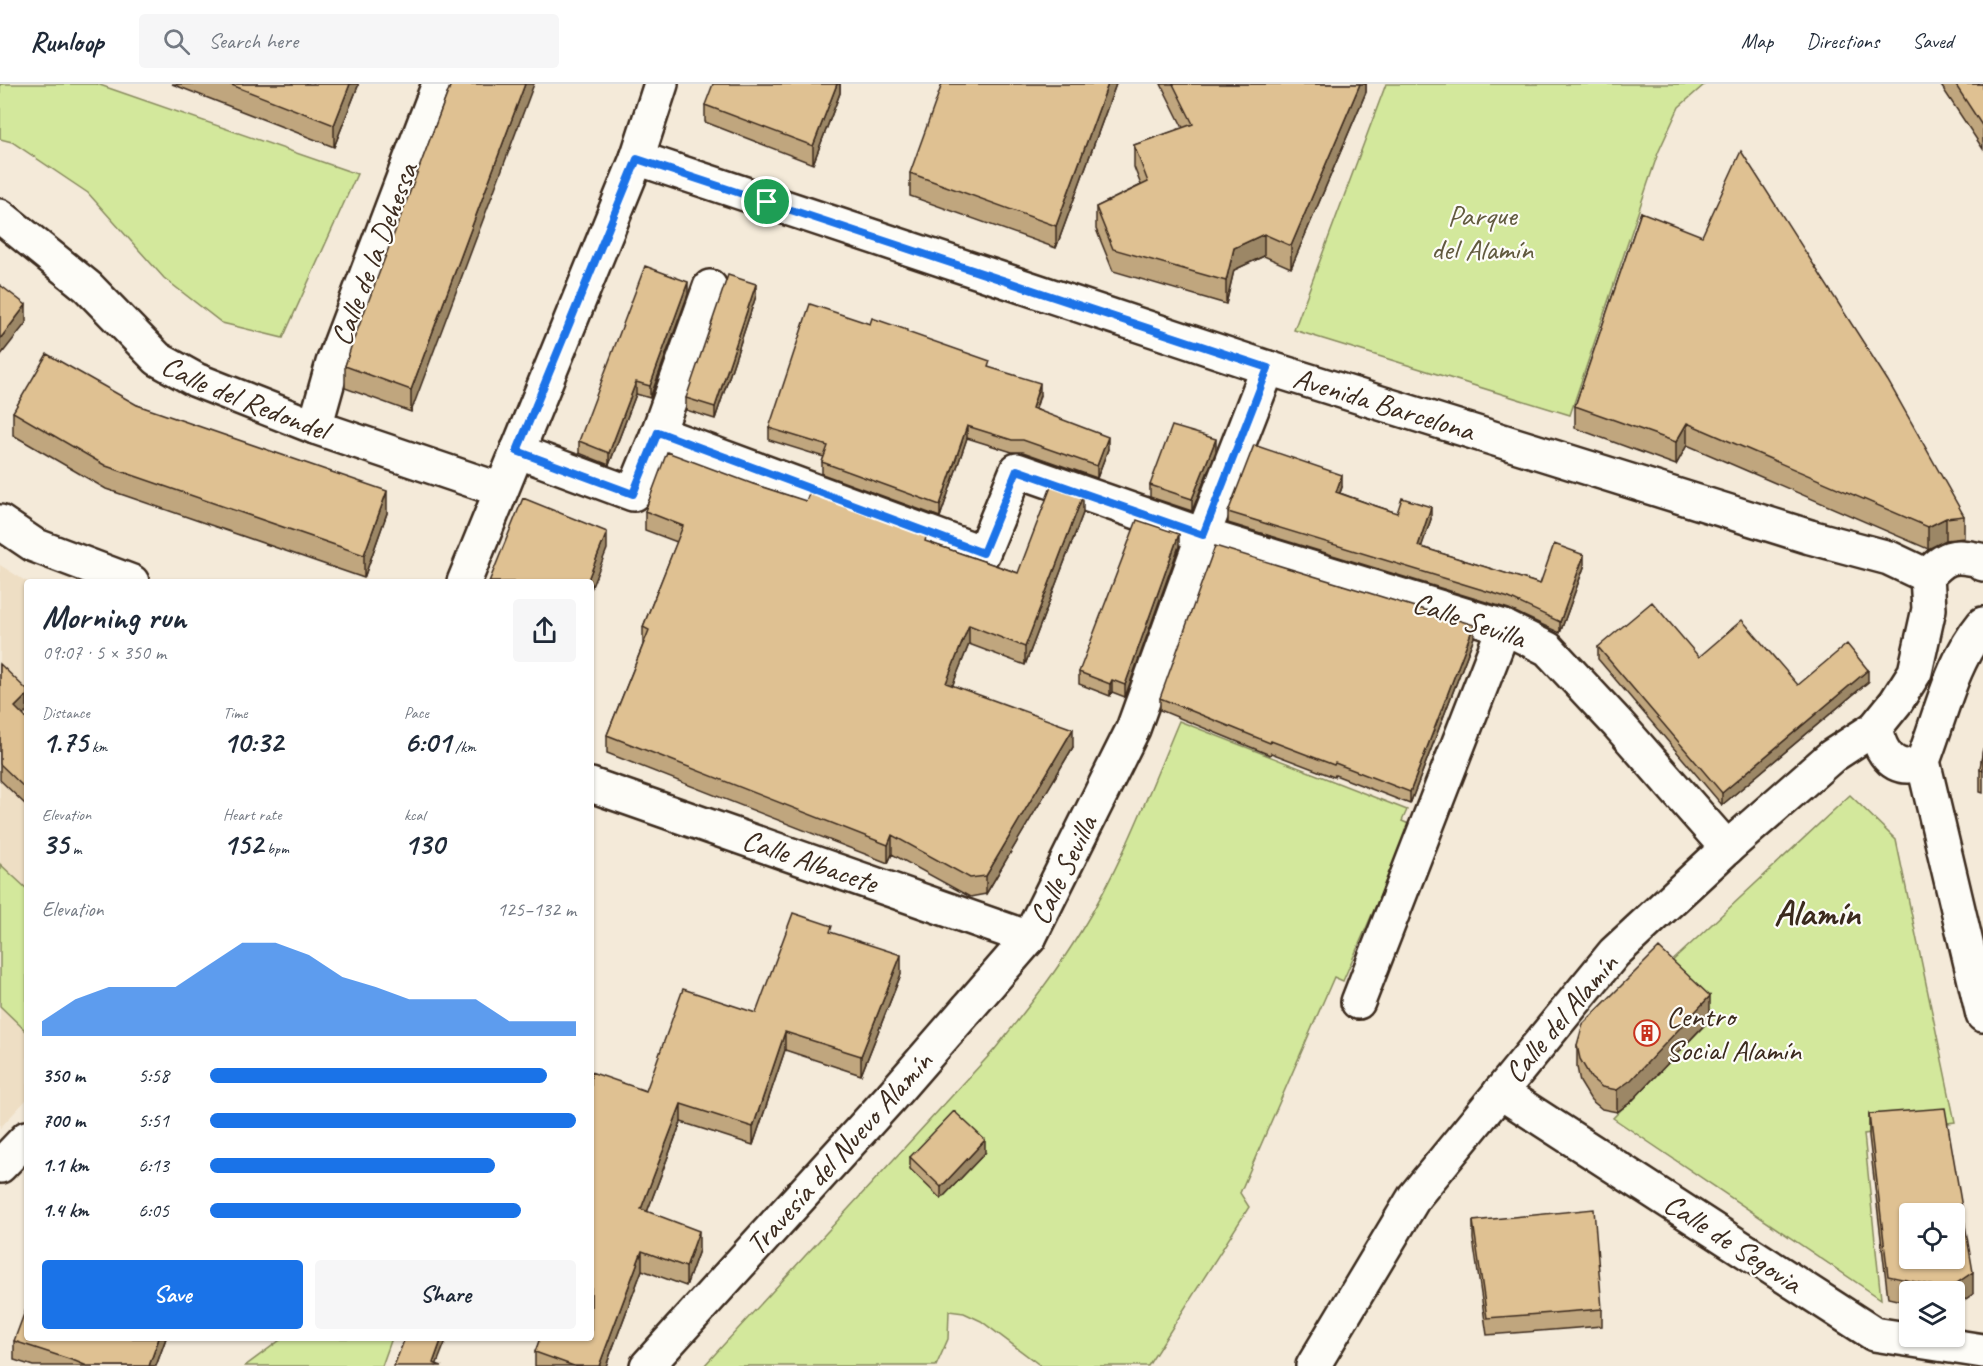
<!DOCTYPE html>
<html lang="en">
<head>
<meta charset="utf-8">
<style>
	body { margin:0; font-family:Caveat,sans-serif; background:#f6f6f7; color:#1f2937; height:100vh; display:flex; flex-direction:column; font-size:22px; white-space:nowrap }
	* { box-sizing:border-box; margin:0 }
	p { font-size:20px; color:#747a83 }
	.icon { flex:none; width:33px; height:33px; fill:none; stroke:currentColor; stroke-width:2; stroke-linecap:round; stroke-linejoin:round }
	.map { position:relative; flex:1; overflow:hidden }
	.sheet { position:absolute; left:24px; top:495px; width:570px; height:762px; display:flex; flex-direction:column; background:#fff; border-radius:6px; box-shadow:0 2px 4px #0004 }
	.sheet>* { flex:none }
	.buttons { position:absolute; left:1899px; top:1119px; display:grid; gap:12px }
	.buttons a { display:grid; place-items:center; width:66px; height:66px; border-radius:6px; background:#fff; box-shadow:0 2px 4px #0004; font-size:30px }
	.pin { position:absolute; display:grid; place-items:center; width:51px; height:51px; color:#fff; margin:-26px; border:3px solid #fff; border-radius:50%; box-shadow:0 2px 6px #0007 }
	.round { display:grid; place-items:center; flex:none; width:63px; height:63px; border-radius:6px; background:#f6f6f7 }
	.overview { display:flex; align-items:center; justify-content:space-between; height:102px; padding:0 18px }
	h1 { font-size:33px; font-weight:800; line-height:45px }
	.figures { display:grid; grid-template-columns:repeat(3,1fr); gap:9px; height:102px; padding:6px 18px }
	.figures div { display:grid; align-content:center }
	.figures b { font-size:30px; font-weight:800 }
	.figures small { font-size:16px; font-weight:400 }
	.figures p { font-size:16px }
	.chart { height:168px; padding:12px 18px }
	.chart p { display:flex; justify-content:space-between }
	.chart svg { width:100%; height:108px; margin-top:6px; fill:#1a73e8; opacity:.7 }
	.button { display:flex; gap:12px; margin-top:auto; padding:12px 18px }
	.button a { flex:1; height:69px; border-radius:6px; background:#1a73e8; color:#fff; font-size:24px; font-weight:800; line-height:69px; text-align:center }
	.button a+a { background:#f6f6f7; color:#1f2937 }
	ul { padding:0 18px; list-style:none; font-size:20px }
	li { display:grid; grid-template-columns:96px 72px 1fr; align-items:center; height:45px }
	li i { height:15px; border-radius:8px; background:#1a73e8 }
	header { display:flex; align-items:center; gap:36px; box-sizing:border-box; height:84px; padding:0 30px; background:#fff; border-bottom:2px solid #e0e1e3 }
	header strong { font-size:28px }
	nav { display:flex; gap:33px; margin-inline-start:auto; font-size:21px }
	.search { width:420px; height:54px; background:#f6f6f7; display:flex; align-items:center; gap:15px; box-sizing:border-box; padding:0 21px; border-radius:6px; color:#747a83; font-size:22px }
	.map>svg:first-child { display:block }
	.built { fill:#eedec4 }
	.green { fill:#d3e89c; stroke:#87895d; stroke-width:1.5 }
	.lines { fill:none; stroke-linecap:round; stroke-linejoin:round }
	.street-casing { stroke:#3b2a1e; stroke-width:38 }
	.street { stroke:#fdfcf7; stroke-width:33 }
	.wall { fill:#c0a67e; stroke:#3b2a1e; stroke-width:1.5 }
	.shaded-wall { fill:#9c8766; stroke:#3b2a1e; stroke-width:1.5 }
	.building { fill:#dfc192; stroke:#3b2a1e; stroke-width:1.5; fill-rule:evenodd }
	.route-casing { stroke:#fff; stroke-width:12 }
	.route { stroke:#1a73e8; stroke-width:8 }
	.labels { text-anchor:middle; stroke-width:4.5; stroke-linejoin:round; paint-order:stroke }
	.park-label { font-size:30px; fill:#615a3e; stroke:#fdfcf7 }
	.street-label { font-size:30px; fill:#3b2a1e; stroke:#fdfcf7 }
	.poi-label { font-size:30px; fill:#3b2a1e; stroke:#fdfcf7; text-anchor:start }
	.district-label { font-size:36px; font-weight:bold; fill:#3b2a1e; stroke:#fdfcf7 }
</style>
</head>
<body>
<header>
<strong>Runloop</strong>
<div class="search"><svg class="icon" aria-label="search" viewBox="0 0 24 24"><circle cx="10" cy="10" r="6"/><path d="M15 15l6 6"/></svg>Search here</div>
<nav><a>Map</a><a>Directions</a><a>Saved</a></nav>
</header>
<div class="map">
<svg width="1983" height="1282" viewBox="0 0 1983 1282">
	<rect width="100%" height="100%" fill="#f4ead9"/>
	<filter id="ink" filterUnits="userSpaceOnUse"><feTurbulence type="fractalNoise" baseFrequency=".0167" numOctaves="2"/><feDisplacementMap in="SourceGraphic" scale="12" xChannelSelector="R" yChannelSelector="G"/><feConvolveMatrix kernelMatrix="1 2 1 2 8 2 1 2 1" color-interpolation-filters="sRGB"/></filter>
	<g filter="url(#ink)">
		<path class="built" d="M 0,481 L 27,498 L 27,1015 L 0,1044 Z"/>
		<path class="green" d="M 0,0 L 97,0 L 357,90 L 283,254 L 222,239 L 164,194 L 88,109 L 12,58 L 0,55 Z
			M 1386,0 L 1705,0 L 1679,23 L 1658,69 L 1570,331 L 1294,246 Z
			M 1179,637 L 1407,726 L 1402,737 L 1411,741 L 1343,897 L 1334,893 L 1240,1109 L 1249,1123 L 1148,1282 L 1041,1282 L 981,1237 L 964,1229 L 949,1227 L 948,1255 L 936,1282 L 704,1282 L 995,965 C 1025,927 1056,889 1081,847 C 1122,781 1149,708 1179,637 Z
			M 1850,711 L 1896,756 L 1955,1038 L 1864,1050 L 1881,1215 L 1613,1034 L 1715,931 L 1665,884 Z
			M 0,780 L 27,805 L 27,948 L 0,922 Z
			M 283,1254 L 392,1254 L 382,1282 L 245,1282 Z"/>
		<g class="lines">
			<g class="street-casing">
				<g id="street">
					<path d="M 637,74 L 1268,284 L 1810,453 L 1889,474 L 1927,492"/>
					<path id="s1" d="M 0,132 L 88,203 L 158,275 L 196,296 L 315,343 L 501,406"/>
					<path d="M 710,203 L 658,349 L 983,469 L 1017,386 L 1203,451 L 1504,543 L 1548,565 L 1618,640 L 1727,764"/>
					<path d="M 315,343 L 333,279 L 439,0"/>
					<path d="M 517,367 L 633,410 L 658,349"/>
					<path d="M 0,438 L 34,461 L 132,498"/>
					<path d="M 464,498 L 637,74 L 661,0"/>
					<path d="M 1923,677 C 1919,679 1913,681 1909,682 C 1888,683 1879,661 1875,644 L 1896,618 L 1915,588 L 1929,525 L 1927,492 C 1946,472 1952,470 1980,476 L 1983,480"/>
					<path d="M 1923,677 L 1983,931"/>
					<path d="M 1923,677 C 1941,631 1951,579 1983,540"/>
					<path d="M 591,701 L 1029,854"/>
					<path d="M 1358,918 L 1504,543"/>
					<path d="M 1500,1008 L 1874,1250 L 1983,1267"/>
					<path d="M 0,1082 L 27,1054"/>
					<path d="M 647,1282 L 890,1014 L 1029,854 L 1133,645 L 1203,451 L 1268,284"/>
					<path d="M 1313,1282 L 1415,1112 L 1614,869 L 1727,764 L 1832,672 L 1875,644"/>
				</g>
			</g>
			<use href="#street" class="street"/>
		</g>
		<path class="wall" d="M 172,0 L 358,0 L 358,2 L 334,63 Z
			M 451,0 L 411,328 L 345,304 L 345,282 Z
			M 840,0 L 840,9 L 813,80 L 705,38 L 705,21 Z
			M 1116,0 L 1056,164 L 910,112 L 910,89 Z
			M 1161,0 L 1366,0 L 1366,8 L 1291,184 L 1264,172 L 1234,186 L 1226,220 L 1113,187 L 1096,145 L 1096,123 L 1141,101 L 1134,83 L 1134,61 L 1183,44 Z
			M 1940,0 L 1983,0 L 1983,65 Z
			M 1641,128 L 1964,432 L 1964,454 L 1946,456 L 1928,465 L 1687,361 L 1676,381 L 1575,344 L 1575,322 Z
			M 688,210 L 650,314 L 636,310 L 609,381 L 579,369 L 579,357 Z
			M 756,212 L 715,335 L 686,326 L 686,314 Z
			M 870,240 L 907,249 L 990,284 L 1040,311 L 1036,325 L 1108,365 L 1097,394 L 1023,368 L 1012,368 L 967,354 L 940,433 L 822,390 L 822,378 L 824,373 L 769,356 L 769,344 Z
			M 137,321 L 387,429 L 364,494 L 106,405 L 13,351 L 13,328 Z
			M 1216,367 L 1192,427 L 1150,413 L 1150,401 Z
			M 753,400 L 927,458 L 1018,489 L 1083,429 L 1025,581 L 969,560 L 952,602 L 1073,663 L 986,810 L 970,813 L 892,770 L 888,779 L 607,669 L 607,651 L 643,561 L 643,543 L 677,458 L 645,446 L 645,427 Z
			M 1342,403 L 1340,409 L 1367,419 L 1397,429 L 1431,435 L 1421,463 L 1540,500 L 1584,483 L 1560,549 L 1509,525 L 1228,439 L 1228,428 Z
			M 1179,462 L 1125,613 L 1112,608 L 1110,612 L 1079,600 L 1079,588 Z
			M 1474,553 L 1410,720 L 1335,691 L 1334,693 L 1271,669 L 1270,671 L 1160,626 L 1160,614 Z
			M 1598,563 L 1699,573 L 1798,601 L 1868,598 L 1722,721 L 1598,575 Z
			M 0,580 L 23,631 L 27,635 L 27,722 L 0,696 Z
			M 1983,664 L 1983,709 L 1980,708 L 1980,685 Z
			M 832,849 L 901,890 L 861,991 L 785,966 L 753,1061 L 681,1038 L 647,1128 L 699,1166 L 686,1202 L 642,1186 L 606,1282 L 535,1282 L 535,1268 L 646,1007 L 756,929 Z
			M 1710,935 L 1631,1018 L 1617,1028 L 1602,1025 L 1591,1016 L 1580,998 L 1577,983 L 1577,961 Z
			M 1869,1030 L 1973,1210 L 1954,1208 L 1910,1208 L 1910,1219 L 1888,1214 L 1869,1052 Z
			M 985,1069 L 941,1115 L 910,1085 L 910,1073 Z
			M 1473,1137 L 1602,1225 L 1602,1242 L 1487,1251 L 1473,1155 Z
			M 27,1254 L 166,1254 L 156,1282 L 33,1282 L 14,1276 L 14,1257 Z"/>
		<path class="shaded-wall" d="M 350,0 L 358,0 L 358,2 L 334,63 L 334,41 Z
			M 525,0 L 534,0 L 411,328 L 411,306 Z
			M 837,0 L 840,0 L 840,9 L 813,80 L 813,62 Z
			M 1108,0 L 1116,0 L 1056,164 L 1056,142 Z
			M 1360,0 L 1366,0 L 1366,8 L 1291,184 L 1291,162 Z
			M 1264,150 L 1264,172 L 1234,186 L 1226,220 L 1226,197 L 1234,164 Z
			M 688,198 L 688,210 L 650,314 L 650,302 Z
			M 756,200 L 756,212 L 715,335 L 715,323 Z
			M 26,221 L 26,239 L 0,272 L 0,255 Z
			M 636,298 L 636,310 L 609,381 L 609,369 Z
			M 1040,299 L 1040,311 L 1032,336 L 1032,324 Z
			M 1687,339 L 1687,361 L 1676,381 L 1676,358 Z
			M 967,342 L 967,354 L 940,433 L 940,421 Z
			M 1108,353 L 1108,365 L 1097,394 L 1097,382 Z
			M 1216,355 L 1216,367 L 1192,427 L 1192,415 Z
			M 1342,391 L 1342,403 L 1336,419 L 1336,408 Z
			M 387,407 L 387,429 L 364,494 L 364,471 Z
			M 1083,411 L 1083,429 L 1025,581 L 1025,563 Z
			M 1431,423 L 1431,435 L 1418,473 L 1418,462 Z
			M 1946,434 L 1946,456 L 1928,465 L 1928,443 Z
			M 607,448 L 607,465 L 591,505 L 591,498 L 587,498 Z
			M 1179,450 L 1179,462 L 1125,613 L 1125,601 Z
			M 1584,471 L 1584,483 L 1560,549 L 1560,538 Z
			M 969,541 L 969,560 L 946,618 L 946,599 Z
			M 1474,541 L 1474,553 L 1410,720 L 1410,708 Z
			M 1868,586 L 1868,598 L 1722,721 L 1722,709 Z
			M 1112,596 L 1112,608 L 1110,612 L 1110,600 Z
			M 27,611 L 27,627 L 15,639 L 15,623 Z
			M 1073,645 L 1073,663 L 986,810 L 986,792 Z
			M 892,751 L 892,770 L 888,779 L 888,761 Z
			M 901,871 L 901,890 L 861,991 L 861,972 Z
			M 1710,912 L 1710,935 L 1631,1018 L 1617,1028 L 1617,1006 Z
			M 785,948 L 785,966 L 753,1061 L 753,1043 Z
			M 681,1020 L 681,1038 L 641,1144 L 641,1125 Z
			M 985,1056 L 985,1069 L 941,1115 L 941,1103 Z
			M 699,1147 L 699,1166 L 686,1202 L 686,1183 Z
			M 642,1167 L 642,1186 L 606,1282 L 599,1282 Z
			M 1973,1188 L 1973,1210 L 1954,1223 L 1954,1208 L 1948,1208 L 1948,1205 Z
			M 159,1254 L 166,1254 L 156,1282 L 149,1282 Z
			M 442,1254 L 447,1254 L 436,1282 L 433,1279 Z"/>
		<path class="building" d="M 229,0 L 350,0 L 334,41 Z
			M 451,0 L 525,0 L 411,306 L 345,282 L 351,263 Z
			M 713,0 L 837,0 L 813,62 L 705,21 Z
			M 942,0 L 1108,0 L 1056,142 L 910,89 Z
			M 1173,0 L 1360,0 L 1291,162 L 1264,150 L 1234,164 L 1226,197 L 1113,165 L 1096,123 L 1148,98 L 1134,61 L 1193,40 Z
			M 1955,0 L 1983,0 L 1983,43 Z
			M 1741,67 L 1888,297 L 1964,432 L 1946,434 L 1928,443 L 1687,339 L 1676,358 L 1575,322 L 1641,128 L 1702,152 Z
			M 645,182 L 688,198 L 650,302 L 636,298 L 609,369 L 579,357 Z
			M 728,191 L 756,200 L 715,323 L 686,314 Z
			M 0,201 L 26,221 L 0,255 Z
			M 810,220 L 870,240 L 872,234 L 907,246 L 907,248 L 990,277 L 988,283 L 1040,299 L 1032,324 L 1108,353 L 1097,382 L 1023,356 L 1012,356 L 967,342 L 940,421 L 822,378 L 828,362 L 769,344 Z
			M 47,270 L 137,321 L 387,407 L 364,471 L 106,382 L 13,328 Z
			M 1172,342 L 1216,355 L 1192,415 L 1150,401 Z
			M 1254,361 L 1342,391 L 1336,408 L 1367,419 L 1397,429 L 1402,414 L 1431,423 L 1418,462 L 1540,500 L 1554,460 L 1584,471 L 1560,538 L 1509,514 L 1228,428 Z
			M 667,368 L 753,400 L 806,417 L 810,407 L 927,450 L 925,457 L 1018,489 L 1052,400 L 1083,411 L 1025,563 L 969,541 L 946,599 L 1073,645 L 986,792 L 970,794 L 892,751 L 888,761 L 607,651 L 649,546 L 643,543 L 683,442 L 645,427 Z
			M 523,414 L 607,448 L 587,498 L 489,498 Z
			M 1137,436 L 1179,450 L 1125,601 L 1112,596 L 1110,600 L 1079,588 Z
			M 1215,462 L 1474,541 L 1410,708 L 1335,679 L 1334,681 L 1271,657 L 1270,659 L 1160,614 Z
			M 1652,518 L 1699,573 L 1742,536 L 1798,601 L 1847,560 L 1868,586 L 1722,709 L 1598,563 Z
			M 0,580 L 27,606 L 27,611 L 15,623 L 27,635 L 27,706 L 0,680 Z
			M 1983,664 L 1983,686 L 1980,685 Z
			M 793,829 L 832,842 L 830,848 L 901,871 L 861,972 L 785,948 L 753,1043 L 681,1020 L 641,1125 L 699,1147 L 686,1183 L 642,1167 L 599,1282 L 574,1282 L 535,1268 L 540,1254 L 591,1254 L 591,988 L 646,1007 L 683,905 L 756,929 Z
			M 1659,864 L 1710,912 L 1631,996 L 1617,1006 L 1602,1003 L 1591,994 L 1580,975 L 1577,961 L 1583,940 Z
			M 1945,1024 L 1973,1188 L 1948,1205 L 1888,1192 L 1869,1030 ZM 1910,1130 L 1954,1130 L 1954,1174 L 1910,1174 Z
			M 954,1027 L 985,1056 L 941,1103 L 910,1073 Z
			M 1594,1125 L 1602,1225 L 1487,1234 L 1473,1137 Z
			M 27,1222 L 27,1254 L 159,1254 L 149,1282 L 87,1282 L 75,1277 L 14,1257 Z
			M 405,1254 L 442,1254 L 433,1279 L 442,1282 L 394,1282 Z"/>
	</g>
	<g class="lines" filter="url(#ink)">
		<g class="route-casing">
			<path id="route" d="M 637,75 L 1268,284 L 1203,451 L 1017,386 L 983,469 L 658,348 L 633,410 L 517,367 Z"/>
		</g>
		<use href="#route" class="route"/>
	</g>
	<defs>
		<g id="building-ring" transform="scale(1.35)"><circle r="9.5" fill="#fdfcf7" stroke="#c8321e" stroke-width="1.5"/><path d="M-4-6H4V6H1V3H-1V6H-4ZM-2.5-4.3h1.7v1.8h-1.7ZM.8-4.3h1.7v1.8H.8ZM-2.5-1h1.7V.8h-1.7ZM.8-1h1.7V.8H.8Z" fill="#c8321e"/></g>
	</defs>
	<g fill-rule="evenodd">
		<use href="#building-ring" x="1647" y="949"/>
	</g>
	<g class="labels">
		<g class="park-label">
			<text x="1482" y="141">Parque<tspan x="1482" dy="34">del Alamín</tspan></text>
		</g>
		<g class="street-label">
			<text transform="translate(374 170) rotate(-69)" y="10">Calle de la Dehessa</text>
			<text dy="10" stroke="none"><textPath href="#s1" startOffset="309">Calle del Redondel</textPath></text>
			<text transform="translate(1384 320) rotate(17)" y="10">Avenida Barcelona</text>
			<text transform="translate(1469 536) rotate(19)" y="10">Calle Sevilla</text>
			<text transform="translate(810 777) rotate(19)" y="10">Calle Albacete</text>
			<text transform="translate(1063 786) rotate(-64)" y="10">Calle Sevilla</text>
			<text transform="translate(1561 934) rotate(-50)" y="10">Calle del Alamín</text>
			<text transform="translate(839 1069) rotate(-48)" y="10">Travesía del Nuevo Alamín</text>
			<text transform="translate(1733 1159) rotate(33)" y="10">Calle de Segovia</text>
		</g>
		<g class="poi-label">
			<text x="1666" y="942">Centro<tspan x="1666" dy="34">Social Alamín</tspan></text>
		</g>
		<g class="district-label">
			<text x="1817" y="841">Alamín</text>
		</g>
	</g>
</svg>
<div class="buttons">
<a><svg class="icon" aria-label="locate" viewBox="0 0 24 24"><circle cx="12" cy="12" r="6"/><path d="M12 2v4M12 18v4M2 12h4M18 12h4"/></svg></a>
<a><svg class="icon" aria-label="layers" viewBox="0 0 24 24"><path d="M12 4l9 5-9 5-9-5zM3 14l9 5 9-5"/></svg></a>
</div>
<div class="pin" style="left:767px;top:118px;background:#1e9e55"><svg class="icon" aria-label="arrive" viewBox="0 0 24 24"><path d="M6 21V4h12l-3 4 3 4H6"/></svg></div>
<section class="sheet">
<div class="overview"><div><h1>Morning run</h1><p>09:07 · 5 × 350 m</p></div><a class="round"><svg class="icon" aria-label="share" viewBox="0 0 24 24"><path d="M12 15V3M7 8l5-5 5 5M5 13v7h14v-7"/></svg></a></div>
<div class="figures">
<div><p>Distance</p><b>1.75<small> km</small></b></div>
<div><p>Time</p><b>10:32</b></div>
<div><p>Pace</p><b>6:01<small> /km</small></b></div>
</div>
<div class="figures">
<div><p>Elevation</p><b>35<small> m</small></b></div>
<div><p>Heart rate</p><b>152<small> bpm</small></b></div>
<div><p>kcal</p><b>130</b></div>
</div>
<div class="chart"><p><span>Elevation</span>125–132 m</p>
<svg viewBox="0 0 160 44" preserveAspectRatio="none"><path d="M0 44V38L10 29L20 24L30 24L40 24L50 15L60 6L70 6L80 11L90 20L100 24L110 29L120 29L130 29L140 38L150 38L160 38V44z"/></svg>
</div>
<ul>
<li><b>350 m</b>5:58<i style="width:92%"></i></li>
<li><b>700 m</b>5:51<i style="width:100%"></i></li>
<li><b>1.1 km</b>6:13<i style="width:78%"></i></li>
<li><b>1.4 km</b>6:05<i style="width:85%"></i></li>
</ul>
<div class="button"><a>Save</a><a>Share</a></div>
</section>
</div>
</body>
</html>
